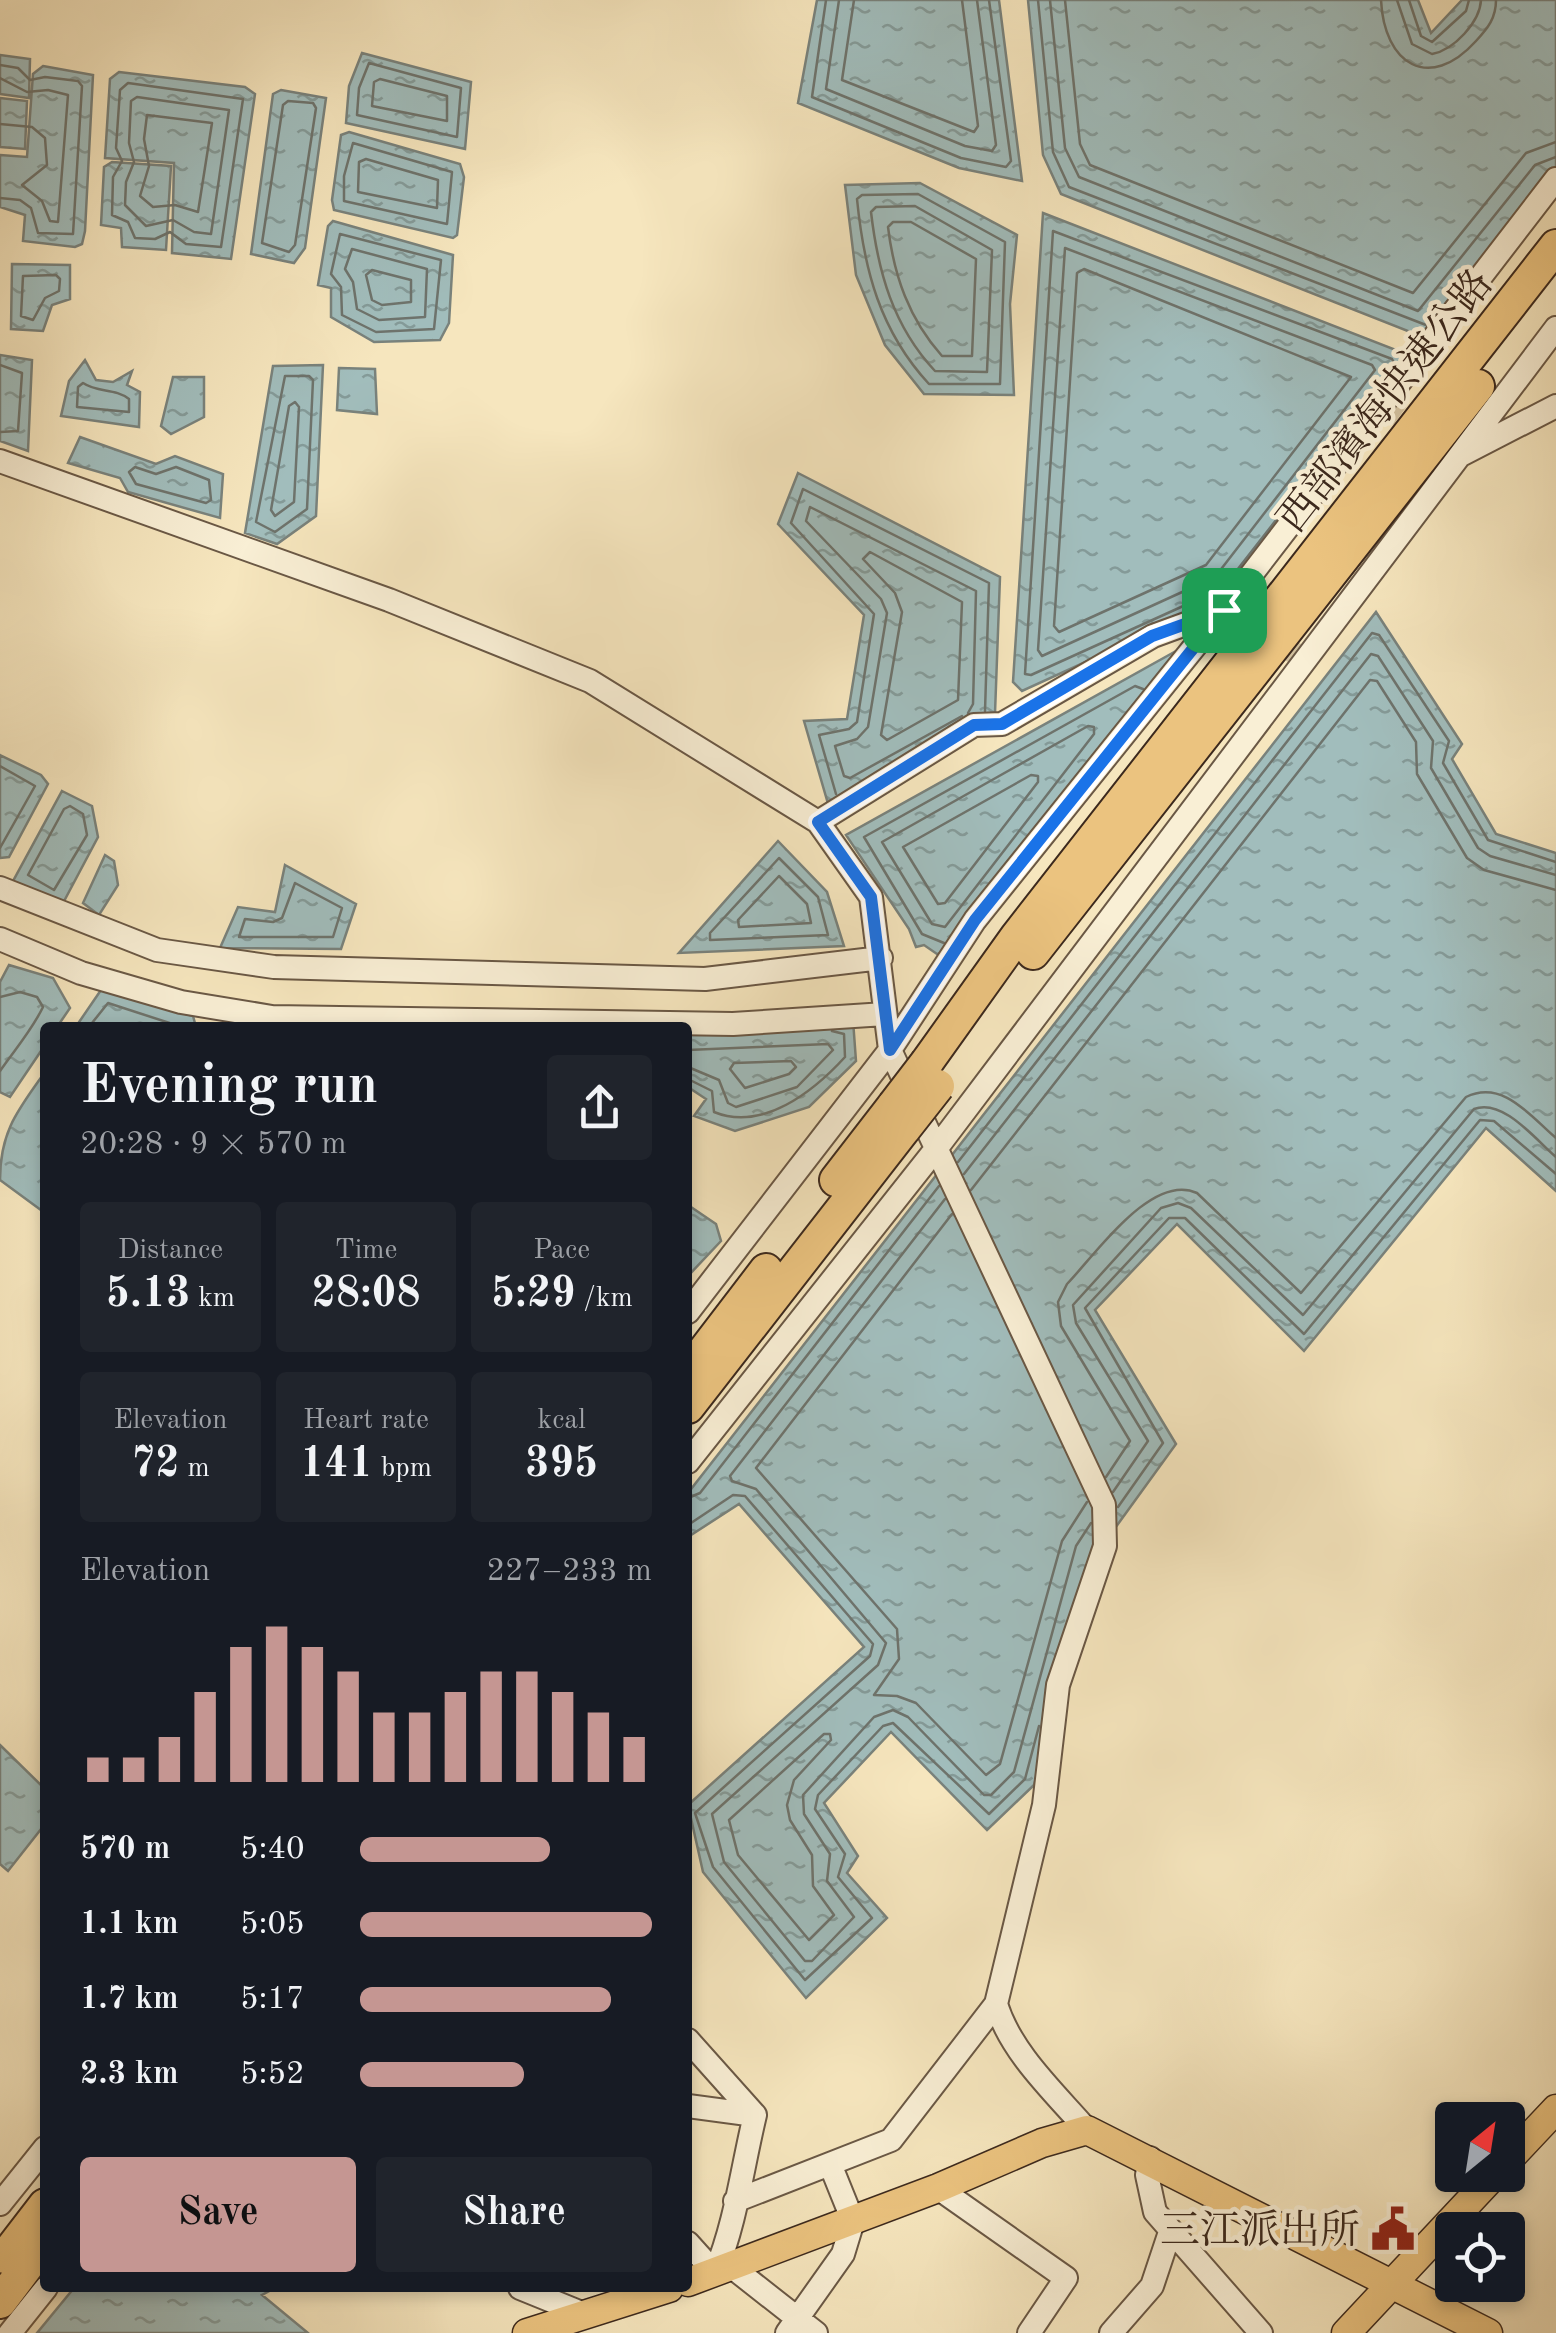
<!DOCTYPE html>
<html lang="en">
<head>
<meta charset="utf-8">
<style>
	body { margin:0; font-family:"Old Standard TT","Noto Serif TC",serif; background:#20242c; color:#f1f3f6; height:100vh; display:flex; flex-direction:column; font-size:38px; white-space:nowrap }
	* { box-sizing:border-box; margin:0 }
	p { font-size:32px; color:#9ea1a6 }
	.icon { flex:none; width:55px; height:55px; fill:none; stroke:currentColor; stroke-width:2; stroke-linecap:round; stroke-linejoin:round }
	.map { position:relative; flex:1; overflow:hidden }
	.sheet { position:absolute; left:40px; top:1022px; width:652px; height:1270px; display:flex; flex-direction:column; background:#171b24; border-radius:10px; box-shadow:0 5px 15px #0003 }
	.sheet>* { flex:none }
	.needle { width:65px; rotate:30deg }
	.fabs { position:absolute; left:1435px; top:2102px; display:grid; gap:20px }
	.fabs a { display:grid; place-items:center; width:90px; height:90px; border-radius:10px; background:#171b24; box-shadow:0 5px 15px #0003; font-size:50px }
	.pin { position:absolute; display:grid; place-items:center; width:85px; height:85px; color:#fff; margin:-42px; border-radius:20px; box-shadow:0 5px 15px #0006 }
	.round { display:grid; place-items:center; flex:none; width:105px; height:105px; border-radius:10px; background:#20242c }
	.overview { display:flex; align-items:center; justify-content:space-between; height:170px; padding:0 40px }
	h1 { font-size:55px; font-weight:800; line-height:75px }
	.metrics { display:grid; grid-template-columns:repeat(3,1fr); gap:15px; height:170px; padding:10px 40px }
	.metrics div { display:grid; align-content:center; border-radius:10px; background:#20242c; text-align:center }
	.metrics b { font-size:42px; font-weight:800 }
	.metrics small { font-size:28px; font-weight:400 }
	.metrics p { font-size:28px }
	.chart { height:280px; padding:20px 40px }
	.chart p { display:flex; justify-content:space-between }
	.chart svg { width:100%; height:180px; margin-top:10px; stroke:#c59692; stroke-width:6 }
	.button { display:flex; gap:20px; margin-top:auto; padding:20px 40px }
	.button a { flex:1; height:115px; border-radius:10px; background:#c59692; color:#111; font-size:40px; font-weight:800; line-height:115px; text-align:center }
	.button a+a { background:#20242c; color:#f1f3f6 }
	ul { padding:0 40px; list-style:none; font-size:32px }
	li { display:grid; grid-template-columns:160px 120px 1fr; align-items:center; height:75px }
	li i { height:25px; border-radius:12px; background:#c59692 }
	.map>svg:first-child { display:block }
	.water { fill:url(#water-ripples); stroke:#79827c; stroke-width:2.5 }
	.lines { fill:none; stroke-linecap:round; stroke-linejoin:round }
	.shore { stroke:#6e736c; stroke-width:2.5 }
	.minor-tunnel { stroke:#d1c09e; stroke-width:22; stroke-dasharray:22 11; stroke-linecap:butt }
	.minor-casing { stroke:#6a5845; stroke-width:26 }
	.major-casing { stroke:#3c291d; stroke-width:31 }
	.highway-casing { stroke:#3c291d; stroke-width:36 }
	.minor { stroke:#f9efd5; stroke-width:22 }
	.major { stroke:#ebc37f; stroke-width:28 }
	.highway { stroke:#ebc37f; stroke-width:32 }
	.highway-bridge-casing { stroke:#3c291d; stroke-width:36; stroke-linecap:butt }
	.highway-bridge { stroke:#ebc37f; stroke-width:32 }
	.route-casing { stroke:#fff; stroke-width:20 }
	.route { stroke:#1a73e8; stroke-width:12 }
	.labels { text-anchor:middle; stroke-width:9; stroke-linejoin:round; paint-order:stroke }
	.street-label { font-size:40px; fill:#3c291d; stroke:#f9efd5 }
	.poi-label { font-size:40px; fill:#3c291d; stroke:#f9efd5; text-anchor:end }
</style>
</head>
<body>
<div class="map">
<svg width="1556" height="2333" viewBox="0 0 1556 2333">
	<defs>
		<pattern id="water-ripples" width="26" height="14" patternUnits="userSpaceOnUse" patternTransform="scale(2.5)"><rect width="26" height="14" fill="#a1bdbc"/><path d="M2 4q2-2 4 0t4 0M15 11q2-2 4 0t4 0" fill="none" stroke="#849a98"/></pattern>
	</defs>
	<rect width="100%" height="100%" fill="#f6e6be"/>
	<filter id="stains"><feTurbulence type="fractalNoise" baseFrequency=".002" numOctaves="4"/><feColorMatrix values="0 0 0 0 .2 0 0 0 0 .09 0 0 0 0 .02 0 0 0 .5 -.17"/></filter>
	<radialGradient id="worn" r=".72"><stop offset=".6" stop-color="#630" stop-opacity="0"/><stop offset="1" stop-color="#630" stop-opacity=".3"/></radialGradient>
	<path class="water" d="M 817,0 L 999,0 L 1022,181 L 959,168 L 798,103 Z
		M 1028,0 L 1418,0 L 1431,33 L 1462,0 L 1556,0 L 1556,174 L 1428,339 L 1061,194 L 1043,155 Z
		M 362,53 L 471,82 L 465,149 L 346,123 L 349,86 Z
		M 0,55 L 30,59 L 29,98 L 0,94 Z
		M 43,66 L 93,75 L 85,231 L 82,244 L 75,247 L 23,241 L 25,215 L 0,207 L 0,155 L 27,157 L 33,74 Z
		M 119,72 L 245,87 L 255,94 L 231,259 L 172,253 L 174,163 L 105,158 L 110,79 Z
		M 281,90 L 326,98 L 305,248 L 294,263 L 251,254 L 273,94 Z
		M 0,98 L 27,101 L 25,149 L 0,147 Z
		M 349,132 L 460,164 L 464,177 L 457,235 L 453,238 L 334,210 L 332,200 L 341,135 Z
		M 112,162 L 171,166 L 166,250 L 122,247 L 121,228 L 101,225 L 104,167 Z
		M 920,183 L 1017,235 L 1010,304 L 1014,395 L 924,394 L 885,345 L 856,275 L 845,185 Z
		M 1043,213 L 1414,357 L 1230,596 L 1022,691 L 1013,682 Z
		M 333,221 L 453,255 L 449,323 L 440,340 L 374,342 L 331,317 L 331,288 L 318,285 L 328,226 Z
		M 12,264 L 70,265 L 70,299 L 52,305 L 43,331 L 11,329 Z
		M 0,355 L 32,360 L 28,451 L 0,441 Z
		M 85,360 L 96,380 L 113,382 L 132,371 L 127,385 L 140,392 L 139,427 L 61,416 L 69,381 Z
		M 323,365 L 316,516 L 277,544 L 245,533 L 273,366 Z
		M 339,368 L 375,369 L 377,414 L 337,410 Z
		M 173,377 L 204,377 L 204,417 L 171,434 L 161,426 Z
		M 80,437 L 156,464 L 175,456 L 223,474 L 220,518 L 128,492 L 120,478 L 68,463 Z
		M 798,473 L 1000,577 L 995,713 L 984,730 L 831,814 L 804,721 L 847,719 L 864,615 L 778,524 Z
		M 1376,612 L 1462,744 L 1452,759 L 1496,834 L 1556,853 L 1556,1191 L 1486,1128 L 1304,1351 L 1177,1224 L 1095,1310 L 1176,1444 L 1097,1553 L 1034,1785 L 987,1830 L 891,1732 L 824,1803 L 858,1856 L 847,1873 L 887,1918 L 806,1998 L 703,1872 L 688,1805 L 864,1647 L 739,1504 L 688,1537 L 688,1493 Z
		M 1194,641 L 955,951 L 937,954 L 924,945 L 916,947 L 909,929 L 846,835 Z
		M 0,755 L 41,775 L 48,784 L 9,857 L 0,858 Z
		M 62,791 L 92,806 L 98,837 L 62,905 L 12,883 Z
		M 778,841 L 827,892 L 844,946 L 679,953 Z
		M 105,855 L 114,861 L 118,885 L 99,915 L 83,903 Z
		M 285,865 L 356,904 L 341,949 L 220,948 L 238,907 L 275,912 Z
		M 9,965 L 53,978 L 70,1008 L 57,1027 L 45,1028 L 45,1045 L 10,1097 L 0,1092 L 0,982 Z
		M 101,990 L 193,1016 L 196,1027 L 75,1028 Z
		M 853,1020 L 856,1061 L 809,1107 L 735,1131 L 694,1116 L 706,1099 L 688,1087 L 688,1028 Z
		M 45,1072 L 45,1213 L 0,1180 C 0,1131 18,1110 45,1072 Z
		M 688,1205 L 716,1224 L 721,1241 L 688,1276 Z
		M 0,1745 L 45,1789 L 45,1824 L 8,1871 L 0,1864 Z
		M 74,2288 L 275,2288 L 262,2295 L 308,2333 L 37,2333 Z"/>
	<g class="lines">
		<path class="shore" d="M 826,0 L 812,97 L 961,158 L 1006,167 L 1011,161 L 989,0
			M 839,0 L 826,89 L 965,146 L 992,151 L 996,145 L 977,0
			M 854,0 L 842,80 L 974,132 L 978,126 L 962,0
			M 1038,0 L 1053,152 L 1069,187 L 1426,325
			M 1050,0 L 1065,148 L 1079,177 L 1418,311 L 1535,165 L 1556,157
			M 1065,0 L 1080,144 L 1090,165 L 1413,293 L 1526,153 L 1556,142
			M 1381,0 C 1384,64 1429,93 1476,41 C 1488,28 1496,18 1496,0
			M 1397,0 L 1412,44 L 1432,54 C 1454,50 1480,22 1481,0
			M 1409,0 L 1421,36 L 1432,42 L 1466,11 L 1469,0
			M 369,63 L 461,88 L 457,137 L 357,115 L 359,88 Z
			M 0,65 L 18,68 L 30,80 L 45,77 L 78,81 L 82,86 L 73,234 L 38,233 L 31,208 L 20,200 L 0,198
			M 0,78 L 27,92 L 48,90 L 68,95 L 58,222 L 50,221 L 42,201 L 22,185 L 47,165 L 45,138 L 32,127 L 0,124
			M 380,79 L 447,96 L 447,121 L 372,106 L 374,82 Z
			M 128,83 L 243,99 L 221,247 L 186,244 L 170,232 L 155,239 L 135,238 L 128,222 L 112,215 L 113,177 L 122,161 L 116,148 L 120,90 Z
			M 137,97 L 229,110 L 211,234 L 194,232 L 173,220 L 146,226 L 125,205 L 126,182 L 134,162 L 129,143 L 131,101 Z
			M 288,101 L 313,103 L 316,108 L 295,245 L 289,252 L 262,243 L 283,105 Z
			M 147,115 L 212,123 L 198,212 L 175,205 L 153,207 L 140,196 L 149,166 L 144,139 Z
			M 353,143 L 452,172 L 447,224 L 344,201 L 344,176 Z
			M 366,159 L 438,180 L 437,208 L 358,192 L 359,162 Z
			M 918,194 L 1005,242 L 1000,384 L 929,384 C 880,331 864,270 857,199 L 862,195 Z
			M 915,206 L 992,250 L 987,372 L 935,371 C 893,326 878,272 871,212 L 876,207 Z
			M 893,222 L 911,222 L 976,259 L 972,356 L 942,356 C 909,319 894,276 888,227 Z
			M 340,234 L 441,260 L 434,329 L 376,332 L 342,315 L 341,287 L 331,274 Z
			M 1065,248 L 1372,365 L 1375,370 L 1215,577 L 1042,656 L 1038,650 Z
			M 352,249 L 427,269 L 425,317 L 379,320 L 357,309 L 353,282 L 345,269 Z
			M 1084,269 L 1351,377 L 1206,565 L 1059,632 L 1054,626 L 1077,273 Z
			M 372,270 L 411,280 L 411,302 L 382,305 L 372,300 L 366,275 Z
			M 23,276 L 56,275 L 60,279 L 59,291 L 45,298 L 33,320 L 21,316 Z
			M 0,365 L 22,373 L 18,431 L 0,432
			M 285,376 L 309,376 L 313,380 L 307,509 L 275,532 L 256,522 Z
			M 83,383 C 98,393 115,388 129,399 L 129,412 L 77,407 L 78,387 Z
			M 295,402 L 299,407 L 294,502 L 275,516 L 271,510 L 289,406 Z
			M 1326,456 L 1223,588 L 1031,675 L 1025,674 L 1053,231 L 1392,359 L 1395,365
			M 135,467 L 156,474 L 176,467 L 209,480 L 211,500 L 206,503 L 136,484 L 129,472 Z
			M 870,552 L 962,602 L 958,700 L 887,740 L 881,735 L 902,612 L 895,593 L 863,559 Z
			M 962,716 L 850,778 L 844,776 L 835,746 L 857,739 L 868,727 L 887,613 L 881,599 L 806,521 L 810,507 L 976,591 L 973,704 L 968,713
			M 1088,726 L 1094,727 L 1094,734 L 945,927 L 932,924 L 882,842 Z
			M 0,766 L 35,786 L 0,848
			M 1031,775 L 1038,776 L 1038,782 L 945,903 L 938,904 L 903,847 Z
			M 836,794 L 819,735 L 849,729 L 857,722 L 874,614 L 791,523 L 803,489 L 989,583 L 985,711
			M 70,806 L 83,814 L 87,835 L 54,890 L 28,875 L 64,809 Z
			M 779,858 L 818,897 L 828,935 L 710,940 L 710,933 Z
			M 779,876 L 807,904 L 811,923 L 739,927 L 738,920 Z
			M 295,883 L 342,908 L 333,937 L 239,937 L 245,919 L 273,922 L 282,918 Z
			M 944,943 L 922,934 L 864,837 L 1135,686 L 1143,689
			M 0,997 L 20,992 L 37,997 L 43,1007 C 32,1030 16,1048 0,1071
			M 88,1028 L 108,1003 L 185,1028
			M 688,1050 L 828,1044 L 833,1050 L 797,1087 L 736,1107 L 728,1103 L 719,1080 L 688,1067
			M 791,1061 L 796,1067 L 789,1074 L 745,1088 L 730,1069 L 734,1063 Z
			M 688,1079 L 712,1091 L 714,1112 C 763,1132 814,1091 845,1057 L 844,1034 L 832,1031
			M 958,1162 L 1372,633 L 1379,635 L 1449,741 L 1443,763 L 1488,840 L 1556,862
			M 964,1174 L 1371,654 L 1378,656 L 1433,741 L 1431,768 L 1478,848 L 1490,856 L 1556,875
			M 971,1190 L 1370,680 L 1377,681 L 1416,742 L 1417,774 L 1467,858 L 1484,870 L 1556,890
			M 945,1199 L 730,1476 L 732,1481 L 756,1489 L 886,1643 L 878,1665 L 712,1814 L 724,1862 L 805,1961 L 812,1961 L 854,1917 L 827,1881 L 830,1854 L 804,1814 L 803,1795 L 874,1717 L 893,1710 L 908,1717 L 984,1795 L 991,1795 L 1014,1772 L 1076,1546 L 1091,1523
			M 952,1214 L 756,1468 L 897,1629 L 899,1659 L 874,1695 L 897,1696 L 916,1703 L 986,1775 L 1000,1764 L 1062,1541 L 1087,1502
			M 1106,1477 L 1130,1441 L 1061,1326 L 1058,1302 L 1067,1284 C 1096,1254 1152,1172 1197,1193 L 1301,1293 L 1466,1097 C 1503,1079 1530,1116 1556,1138
			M 1113,1492 L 1148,1441 L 1076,1323 L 1073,1305 L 1161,1208 L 1178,1203 L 1191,1208 L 1303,1315 L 1474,1109 C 1503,1098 1535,1139 1556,1157
			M 688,1498 L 700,1493 L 939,1186
			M 1118,1507 L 1163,1443 L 1085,1308 L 1169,1218 L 1185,1218 L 1304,1334 L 1480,1120 L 1494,1121 L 1556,1174
			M 688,1525 L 733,1495 L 745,1496 L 873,1644 L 870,1656 L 695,1813 L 713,1867 L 805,1980 L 872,1918 L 838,1877 L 845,1854 L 815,1809 L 818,1795 L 883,1726 L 893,1723 L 989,1814 L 1025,1779 L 1039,1726
			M 824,1734 L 830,1734 L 831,1740 L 794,1780 L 787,1805 L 790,1820 L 812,1855 L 813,1886 L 834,1915 L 809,1940 L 738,1855 L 729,1820 Z"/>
		<path class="minor-tunnel" d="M 1382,403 L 1457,457
			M 1224,610 L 1306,660"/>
		<g class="minor-casing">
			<path id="minor" d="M 1461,455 L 1556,406
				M 0,461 L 389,600 L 590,681 L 818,822 L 974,725 L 1002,724 L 1153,636 L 1224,610
				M 818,822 L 871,897 L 890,1050 L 1104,1505 L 1105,1546 L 1058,1685 L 1044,1805 L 996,2004 C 1011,2053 1054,2092 1087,2130
				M 0,888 L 157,950 L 274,967 L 705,979 L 881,958
				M 0,939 L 81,973 L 181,1002 L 272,1017 L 733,1024 L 885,1014
				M 688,1312 L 890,1050 L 975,920 L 1224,610 L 1556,179
				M 688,1462 L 939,1145 L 1556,328
				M 688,2040 L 755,2115 C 742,2169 736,2222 715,2273 L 688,2243
				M 688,2106 L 755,2115
				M 1150,2158 L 1147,2175 L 1155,2212 L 1261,2333
				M 938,2188 L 1066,2278 L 1029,2333
				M 735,2201 L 891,2140 L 996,2004
				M 0,2204 L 45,2148
				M 732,2267 L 816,2333
				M 520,2288 L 584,2314
				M 10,2333 L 46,2288
				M 787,2333 L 843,2254 L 853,2221 L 830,2164
				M 1111,2333 L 1152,2286 L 1170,2232"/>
		</g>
		<g class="major-casing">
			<path id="major" d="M 1508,2160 L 1556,2109
				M 688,2282 L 938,2188 L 1042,2143 L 1087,2130 L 1488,2333
				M 527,2333 L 669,2288
				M 1346,2333 L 1494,2175"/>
		</g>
		<g class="highway-casing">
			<path id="highway" d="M 1033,953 L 1478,386
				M 927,1062 L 1017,936 L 1556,246
				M 836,1180 L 894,1105
				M 688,1372 L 766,1270
				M 688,1407 L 905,1128
				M 5,2257 L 45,2205
				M 0,2302 L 45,2242"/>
		</g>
		<use href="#minor" class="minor"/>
		<use href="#major" class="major"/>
		<use href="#highway" class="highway"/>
		<g class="highway-bridge-casing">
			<path id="highway-bridge" d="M 894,1105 L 927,1062
				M 905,1128 L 938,1086"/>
		</g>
		<use href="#highway-bridge" class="highway-bridge"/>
	</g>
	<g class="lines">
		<g class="route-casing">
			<path id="route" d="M 1224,610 L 975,920 L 890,1050 L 871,897 L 818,822 L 974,725 L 1002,724 L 1152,636 Z"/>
		</g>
		<use href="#route" class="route"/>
	</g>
	<defs>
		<g id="civic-bare" transform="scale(3.45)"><path d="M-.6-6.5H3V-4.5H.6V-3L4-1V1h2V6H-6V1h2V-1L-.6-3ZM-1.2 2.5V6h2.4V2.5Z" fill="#8f2418" stroke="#f9efd5" stroke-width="2.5" paint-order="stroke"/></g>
	</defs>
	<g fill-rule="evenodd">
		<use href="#civic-bare" x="1393" y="2229"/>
	</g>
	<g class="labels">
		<g class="street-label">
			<text transform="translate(1384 400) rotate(-52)" y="14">西部濱海快速公路</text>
		</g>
		<g class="poi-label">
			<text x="1360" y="2243">三江派出所</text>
		</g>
	</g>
	<rect width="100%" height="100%" filter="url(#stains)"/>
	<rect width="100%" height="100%" fill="url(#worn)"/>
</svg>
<div class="fabs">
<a><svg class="needle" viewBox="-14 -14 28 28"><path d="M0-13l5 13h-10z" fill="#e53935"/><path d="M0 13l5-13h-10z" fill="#9ea1a6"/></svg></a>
<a><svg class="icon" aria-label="locate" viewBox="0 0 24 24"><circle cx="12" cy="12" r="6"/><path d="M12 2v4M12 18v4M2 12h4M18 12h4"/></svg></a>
</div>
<div class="pin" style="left:1224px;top:610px;background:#1e9e55"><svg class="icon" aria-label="arrive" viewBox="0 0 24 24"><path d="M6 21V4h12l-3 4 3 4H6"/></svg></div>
<section class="sheet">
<div class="overview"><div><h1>Evening run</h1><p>20:28 · 9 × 570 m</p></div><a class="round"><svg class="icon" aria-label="share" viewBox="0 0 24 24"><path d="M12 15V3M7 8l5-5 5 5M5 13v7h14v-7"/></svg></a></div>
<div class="metrics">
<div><p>Distance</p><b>5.13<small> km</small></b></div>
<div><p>Time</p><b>28:08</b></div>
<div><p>Pace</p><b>5:29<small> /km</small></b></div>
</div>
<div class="metrics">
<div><p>Elevation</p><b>72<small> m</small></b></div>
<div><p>Heart rate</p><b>141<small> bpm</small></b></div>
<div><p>kcal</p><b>395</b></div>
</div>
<div class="chart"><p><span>Elevation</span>227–233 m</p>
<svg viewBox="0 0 160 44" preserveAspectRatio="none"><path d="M5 44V38M15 44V38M25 44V33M35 44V22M45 44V11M55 44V6M65 44V11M75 44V17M85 44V27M95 44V27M105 44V22M115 44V17M125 44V17M135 44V22M145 44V27M155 44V33"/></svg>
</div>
<ul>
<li><b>570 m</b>5:40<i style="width:65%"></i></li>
<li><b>1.1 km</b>5:05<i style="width:100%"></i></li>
<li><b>1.7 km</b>5:17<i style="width:86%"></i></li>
<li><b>2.3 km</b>5:52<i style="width:56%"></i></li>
</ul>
<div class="button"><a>Save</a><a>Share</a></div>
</section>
</div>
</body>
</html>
